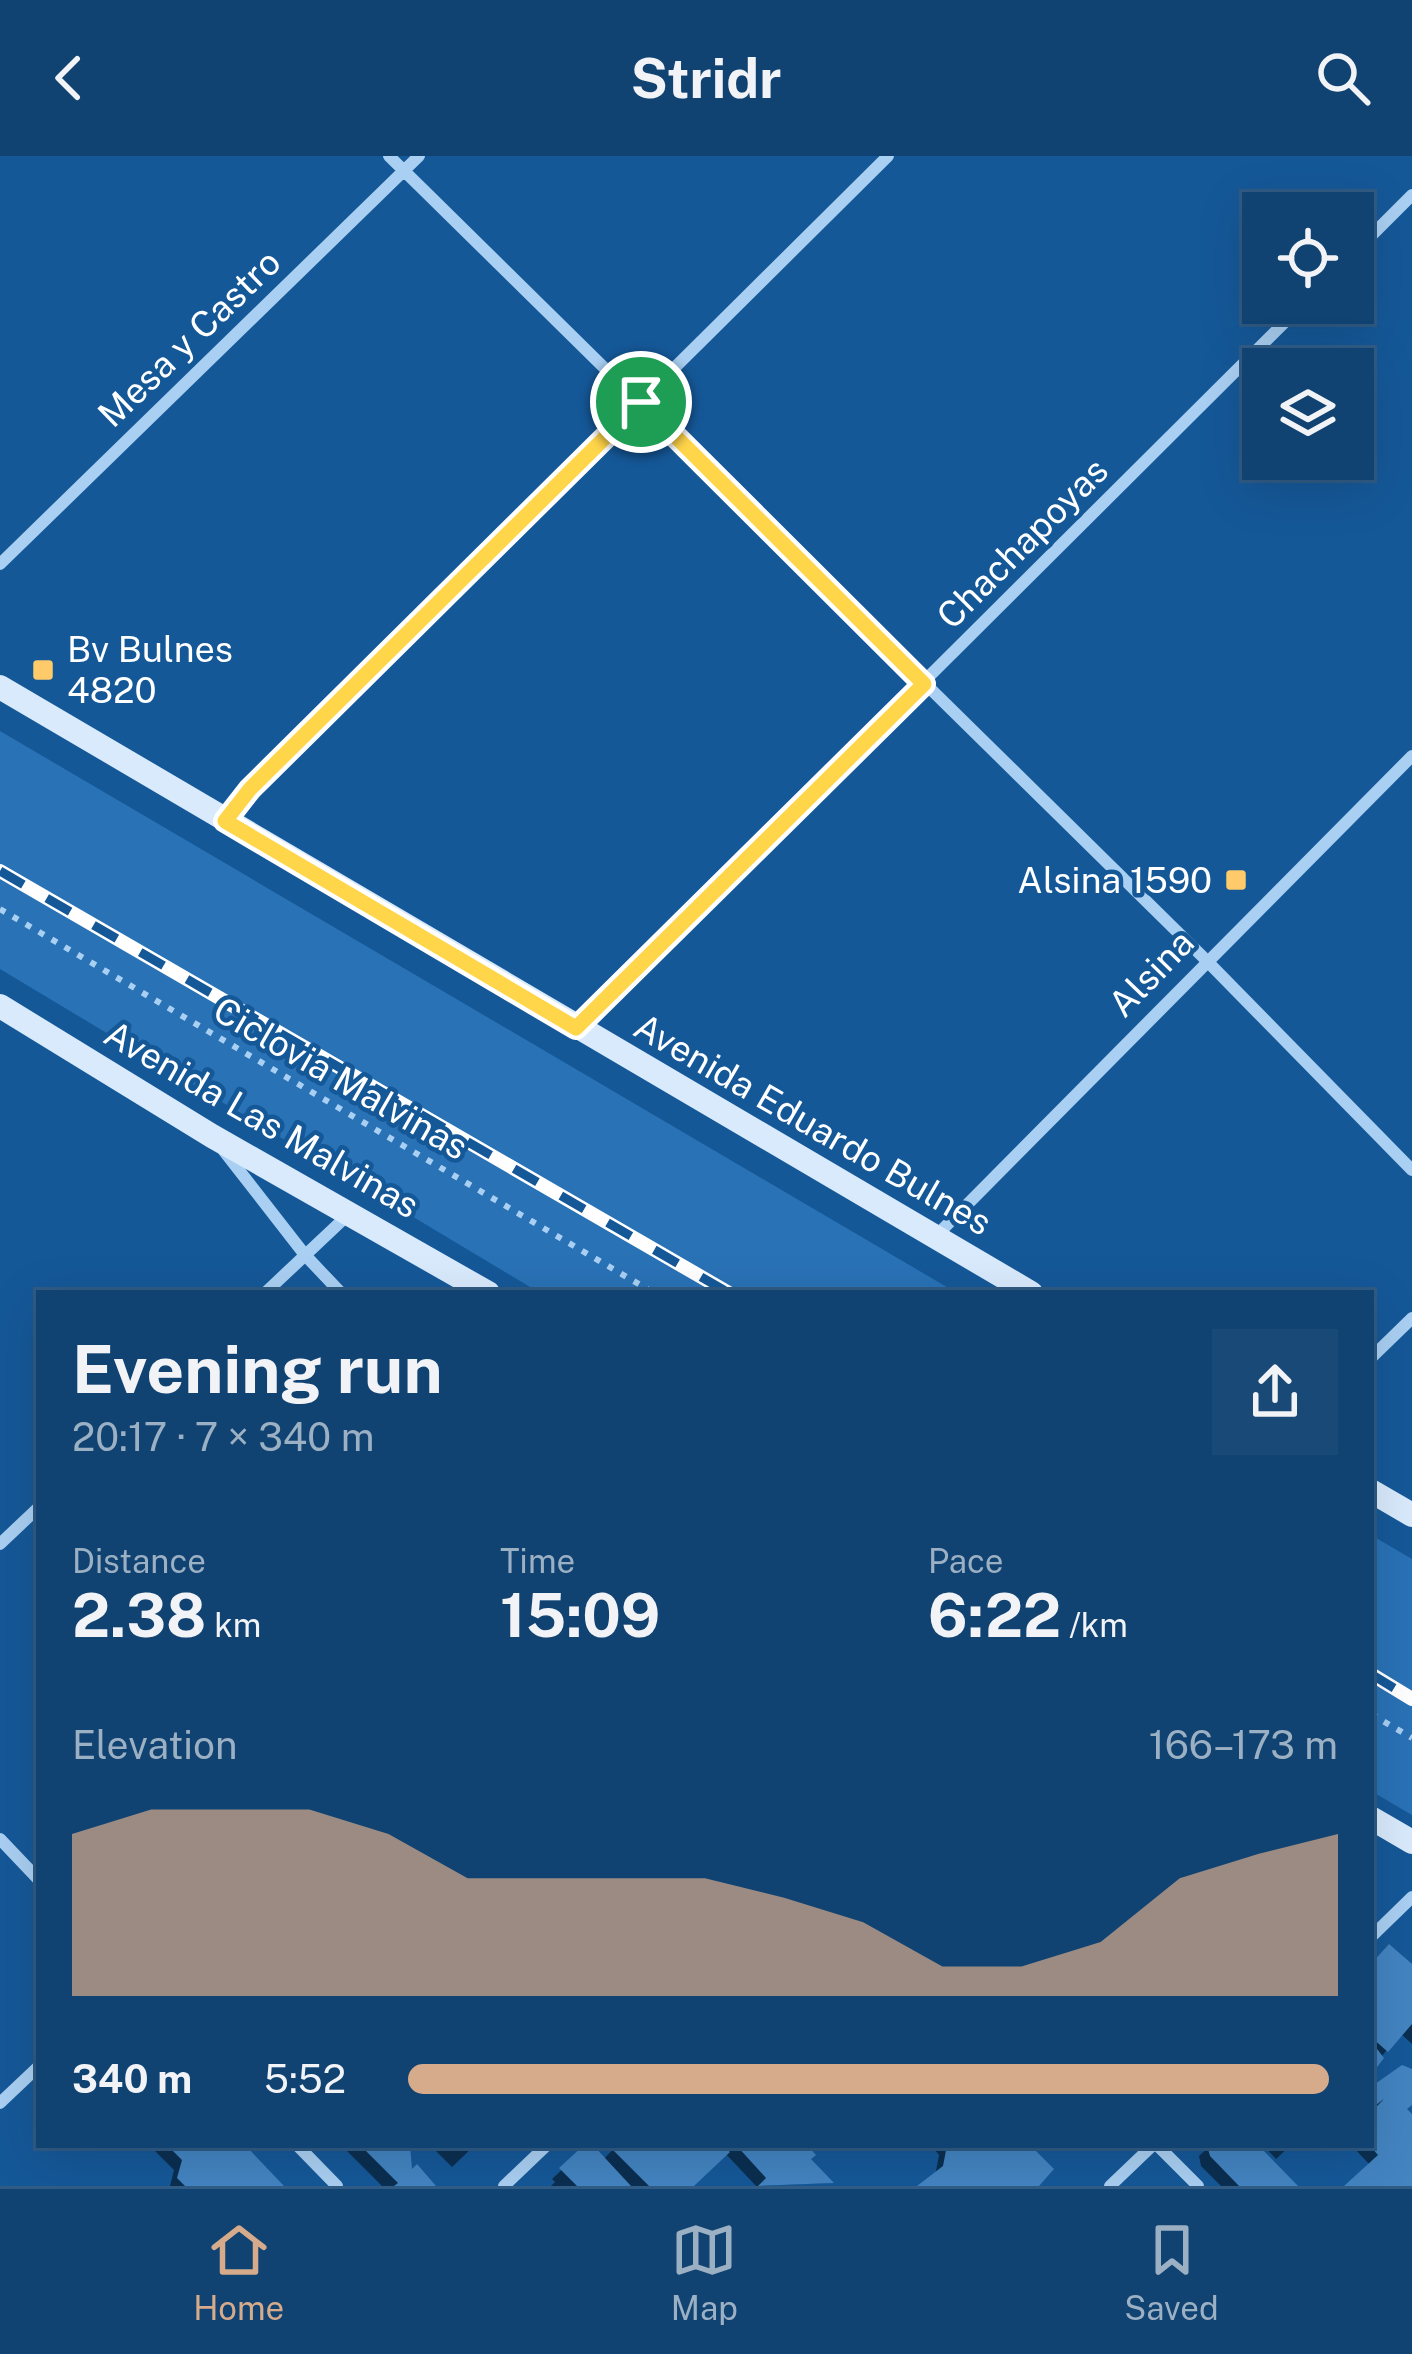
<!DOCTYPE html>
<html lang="en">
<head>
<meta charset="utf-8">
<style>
	body { margin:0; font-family:"Public Sans",sans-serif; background:#194977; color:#f1f3f6; height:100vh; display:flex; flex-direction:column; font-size:45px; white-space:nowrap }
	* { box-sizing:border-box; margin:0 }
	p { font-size:39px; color:#9cb0c4 }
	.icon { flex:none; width:66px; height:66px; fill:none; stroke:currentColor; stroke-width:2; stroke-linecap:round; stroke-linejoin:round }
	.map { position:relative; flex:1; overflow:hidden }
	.panel { position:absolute; left:36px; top:1134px; width:1338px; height:858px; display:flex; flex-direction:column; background:#104272; border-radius:0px; box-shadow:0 12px 48px #0002,0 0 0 3px #305b84 }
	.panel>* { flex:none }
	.buttons { position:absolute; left:1242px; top:36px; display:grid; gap:24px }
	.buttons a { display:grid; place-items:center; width:132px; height:132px; border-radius:0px; background:#104272; box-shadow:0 12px 48px #0002,0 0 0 3px #305b84; font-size:60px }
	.pin { position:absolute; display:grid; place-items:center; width:102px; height:102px; color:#fff; margin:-51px; border:6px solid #fff; border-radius:50%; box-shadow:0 3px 12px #0007 }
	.round { display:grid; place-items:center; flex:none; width:126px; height:126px; border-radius:0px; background:#194977 }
	.head { display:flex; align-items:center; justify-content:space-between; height:204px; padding:0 36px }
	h1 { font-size:66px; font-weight:700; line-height:90px }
	.metrics { display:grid; grid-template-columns:repeat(3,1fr); gap:18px; height:204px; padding:12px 36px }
	.metrics div { display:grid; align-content:center }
	.metrics b { font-size:60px; font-weight:700 }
	.metrics small { font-size:33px; font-weight:400 }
	.metrics p { font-size:33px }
	.chart { height:336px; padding:24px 36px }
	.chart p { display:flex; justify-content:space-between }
	.chart svg { width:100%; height:216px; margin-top:12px; fill:#d6ab8b; opacity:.7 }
	ul { padding:0 36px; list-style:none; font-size:39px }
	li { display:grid; grid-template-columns:192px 144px 1fr; align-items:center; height:90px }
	li i { height:30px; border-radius:15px; background:#d6ab8b }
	header { display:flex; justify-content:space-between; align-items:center; height:156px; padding:0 36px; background:#104272; font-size:54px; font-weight:700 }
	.tabs { display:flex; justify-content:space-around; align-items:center; height:168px; border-top:3px solid #305b84; background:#104272; font-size:33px; color:#9cb0c4 }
	.tabs a { display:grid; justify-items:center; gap:6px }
	.tabs .on { color:#d6ab8b }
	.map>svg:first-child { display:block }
	.green { fill:#2972b6 }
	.shadow { fill:#0007 }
	.building { fill:#4384c1 }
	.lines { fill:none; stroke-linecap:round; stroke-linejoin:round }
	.path { stroke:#a9cff2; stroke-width:6; stroke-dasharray:6 9; stroke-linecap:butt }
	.street { stroke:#a9cff2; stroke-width:12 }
	.secondary { stroke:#d8eafc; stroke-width:24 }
	.rail-casing { stroke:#fff; stroke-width:14 }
	.rail { stroke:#155898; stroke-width:9; stroke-dasharray:27; stroke-linecap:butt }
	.route-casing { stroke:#fff; stroke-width:24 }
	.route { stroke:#ffd54a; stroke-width:15 }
	.poi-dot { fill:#ffca6a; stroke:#155898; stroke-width:4.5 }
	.labels { text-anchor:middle; stroke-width:9; stroke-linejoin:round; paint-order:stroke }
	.street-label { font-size:36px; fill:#fff; stroke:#155898 }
	.poi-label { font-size:36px; fill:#fff; stroke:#155898; text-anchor:start }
</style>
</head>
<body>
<header><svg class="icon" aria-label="back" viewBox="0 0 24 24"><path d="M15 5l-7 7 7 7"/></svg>Stridr<svg class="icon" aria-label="search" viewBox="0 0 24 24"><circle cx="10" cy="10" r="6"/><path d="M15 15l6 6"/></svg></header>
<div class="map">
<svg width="1412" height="2030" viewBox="0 0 1412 2030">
	<rect width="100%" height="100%" fill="#155898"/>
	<path class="green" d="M 0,575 L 957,1137 L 540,1137 L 0,813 Z
		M 1371,1379 L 1412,1403 L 1412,1659 L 1371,1635 Z"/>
	<path class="shadow" d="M 1371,1811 L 1412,1812 L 1412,1888 L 1400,1877 L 1371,1914 Z
		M 1412,1917 L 1412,1945 L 1404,1953 L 1412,1962 L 1412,2030 L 1349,2030 L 1371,2010 L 1351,1989 L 1371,1989 L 1371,1960 L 1375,1956 L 1371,1955 L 1371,1928 L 1386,1949 Z
		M 149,1989 L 242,1989 L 283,2030 L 170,2030 L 174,2014 Z
		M 346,1989 L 407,1989 L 409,2019 L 432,2030 L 382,2030 L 344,1992 Z
		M 430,1989 L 475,1989 L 452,2011 Z
		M 588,1989 L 603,2004 L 617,1989 L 803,1989 L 807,2003 L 829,2027 L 756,2030 L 725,1997 L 691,2030 L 551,2030 L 555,2026 L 552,2023 Z
		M 931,1989 L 1026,1989 L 1035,2030 L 922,2030 L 935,2020 L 939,1999 Z
		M 1211,1989 L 1254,1989 L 1294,2030 L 1221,2030 L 1201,2010 L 1199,2000 Z
		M 1263,1989 L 1291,1989 L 1276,2003 Z"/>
	<path class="building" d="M 1389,1788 L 1412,1808 L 1412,1868 L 1388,1896 L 1371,1881 L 1371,1808 Z
		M 1371,1885 L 1384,1902 L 1371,1919 Z
		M 1402,1909 L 1412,1913 L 1412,1949 L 1407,1953 L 1412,1958 L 1412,2030 L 1344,2030 L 1378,1999 L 1371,1991 L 1371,1956 L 1385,1942 L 1371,1953 L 1371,1923 L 1375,1928 Z
		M 167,1989 L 245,1989 L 284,2030 L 185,2030 L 177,2022 L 182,2004 Z
		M 360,1989 L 410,1989 L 412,2013 L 417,2008 L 436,2030 L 394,2030 L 398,2027 Z
		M 584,1989 L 593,1989 L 631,2030 L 577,2030 L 559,2012 Z
		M 613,1989 L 722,1989 L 730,1996 L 694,2030 L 649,2030 L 611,1992 Z
		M 736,1989 L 807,1989 L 816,1999 L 811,2003 L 834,2027 L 758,2030 L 766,2022 Z
		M 947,1989 L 1030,1989 L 1054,2013 L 1039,2030 L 917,2030 L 943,2010 Z
		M 1207,1989 L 1258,1989 L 1298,2030 L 1239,2030 L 1210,2000 Z"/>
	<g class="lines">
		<path class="path" d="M 0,753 L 654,1137
			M 1371,1558 L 1412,1582"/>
		<path class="street" d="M 389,0 L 1206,804 L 1412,1014
			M 1353,98 L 1412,39
			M 0,408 L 419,0
			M 226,664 L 250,633 L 888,0
			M 578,870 L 1304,147
			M 224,995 L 305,1099 L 341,1137
			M 936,1080 L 1412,600
			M 265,1137 L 350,1057
			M 1371,1202 L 1412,1162
			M 0,1388 L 39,1351
			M 0,1683 L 39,1724
			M 1371,1781 L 1412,1741
			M 0,1947 L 39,1910
			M 297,1989 L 337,2030
			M 1157,1989 L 1198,2030
			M 504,2030 L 547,1989
			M 1110,2030 L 1153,1989"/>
		<path class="secondary" d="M 0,531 L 1031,1137
			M 0,850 L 212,980 L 488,1137
			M 1371,1335 L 1412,1359
			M 1371,1662 L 1412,1686"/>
		<g class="rail-casing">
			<path id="rail" d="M 0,715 L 729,1137
				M 1371,1518 L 1412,1543"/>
		</g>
		<use href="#rail" class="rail"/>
	</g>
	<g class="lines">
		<g class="route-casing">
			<path id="route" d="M 641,246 L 924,528 L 576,872 L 225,665 L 250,633 Z"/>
		</g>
		<use href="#route" class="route"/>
	</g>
	<g class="poi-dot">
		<rect x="31" y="502" width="24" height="24" rx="6"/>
		<rect x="1224" y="712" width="24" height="24" rx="6"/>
	</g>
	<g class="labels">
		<g class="street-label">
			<text transform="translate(189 182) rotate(-44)" y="13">Mesa y Castro</text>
			<text transform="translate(1022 387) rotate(-45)" y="13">Chachapoyas</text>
			<text transform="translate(1151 817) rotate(-46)" y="13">Alsina</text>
			<text transform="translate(341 922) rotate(30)" y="13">Ciclovia Malvinas</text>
			<text transform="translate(262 963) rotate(30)" y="13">Avenida Las Malvinas</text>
			<text transform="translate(813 968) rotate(30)" y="13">Avenida Eduardo Bulnes</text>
		</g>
		<g class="poi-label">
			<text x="67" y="506">Bv Bulnes<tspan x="67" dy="41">4820</tspan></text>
			<text x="1212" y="737" text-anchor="end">Alsina 1590</text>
		</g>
	</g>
</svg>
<div class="buttons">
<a><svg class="icon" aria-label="locate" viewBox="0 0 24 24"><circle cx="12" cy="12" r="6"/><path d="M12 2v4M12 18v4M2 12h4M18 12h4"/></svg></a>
<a><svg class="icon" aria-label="layers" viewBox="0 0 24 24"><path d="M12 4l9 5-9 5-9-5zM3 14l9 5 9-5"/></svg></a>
</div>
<div class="pin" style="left:641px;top:246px;background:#1e9e55"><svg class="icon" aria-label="arrive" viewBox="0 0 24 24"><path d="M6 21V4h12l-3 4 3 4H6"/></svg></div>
<section class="panel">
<div class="head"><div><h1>Evening run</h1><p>20:17 · 7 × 340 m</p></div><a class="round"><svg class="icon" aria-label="share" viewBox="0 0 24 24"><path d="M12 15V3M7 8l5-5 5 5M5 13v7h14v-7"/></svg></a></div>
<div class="metrics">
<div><p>Distance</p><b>2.38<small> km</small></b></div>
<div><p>Time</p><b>15:09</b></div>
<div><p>Pace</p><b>6:22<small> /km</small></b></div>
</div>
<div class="chart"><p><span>Elevation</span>166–173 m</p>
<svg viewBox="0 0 160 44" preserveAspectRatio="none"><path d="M0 44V11L10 6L20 6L30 6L40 11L50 20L60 20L70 20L80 20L90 24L100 29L110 38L120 38L130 33L140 20L150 15L160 11V44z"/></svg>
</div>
<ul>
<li><b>340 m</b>5:52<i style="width:99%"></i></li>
</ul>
</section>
</div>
<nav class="tabs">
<a class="on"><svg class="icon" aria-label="home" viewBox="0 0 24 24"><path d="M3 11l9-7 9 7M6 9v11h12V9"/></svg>Home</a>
<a><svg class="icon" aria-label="map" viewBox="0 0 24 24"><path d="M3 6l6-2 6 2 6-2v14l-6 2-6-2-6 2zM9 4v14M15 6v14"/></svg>Map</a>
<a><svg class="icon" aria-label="saved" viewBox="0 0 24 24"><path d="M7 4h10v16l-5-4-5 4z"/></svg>Saved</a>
</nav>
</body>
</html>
